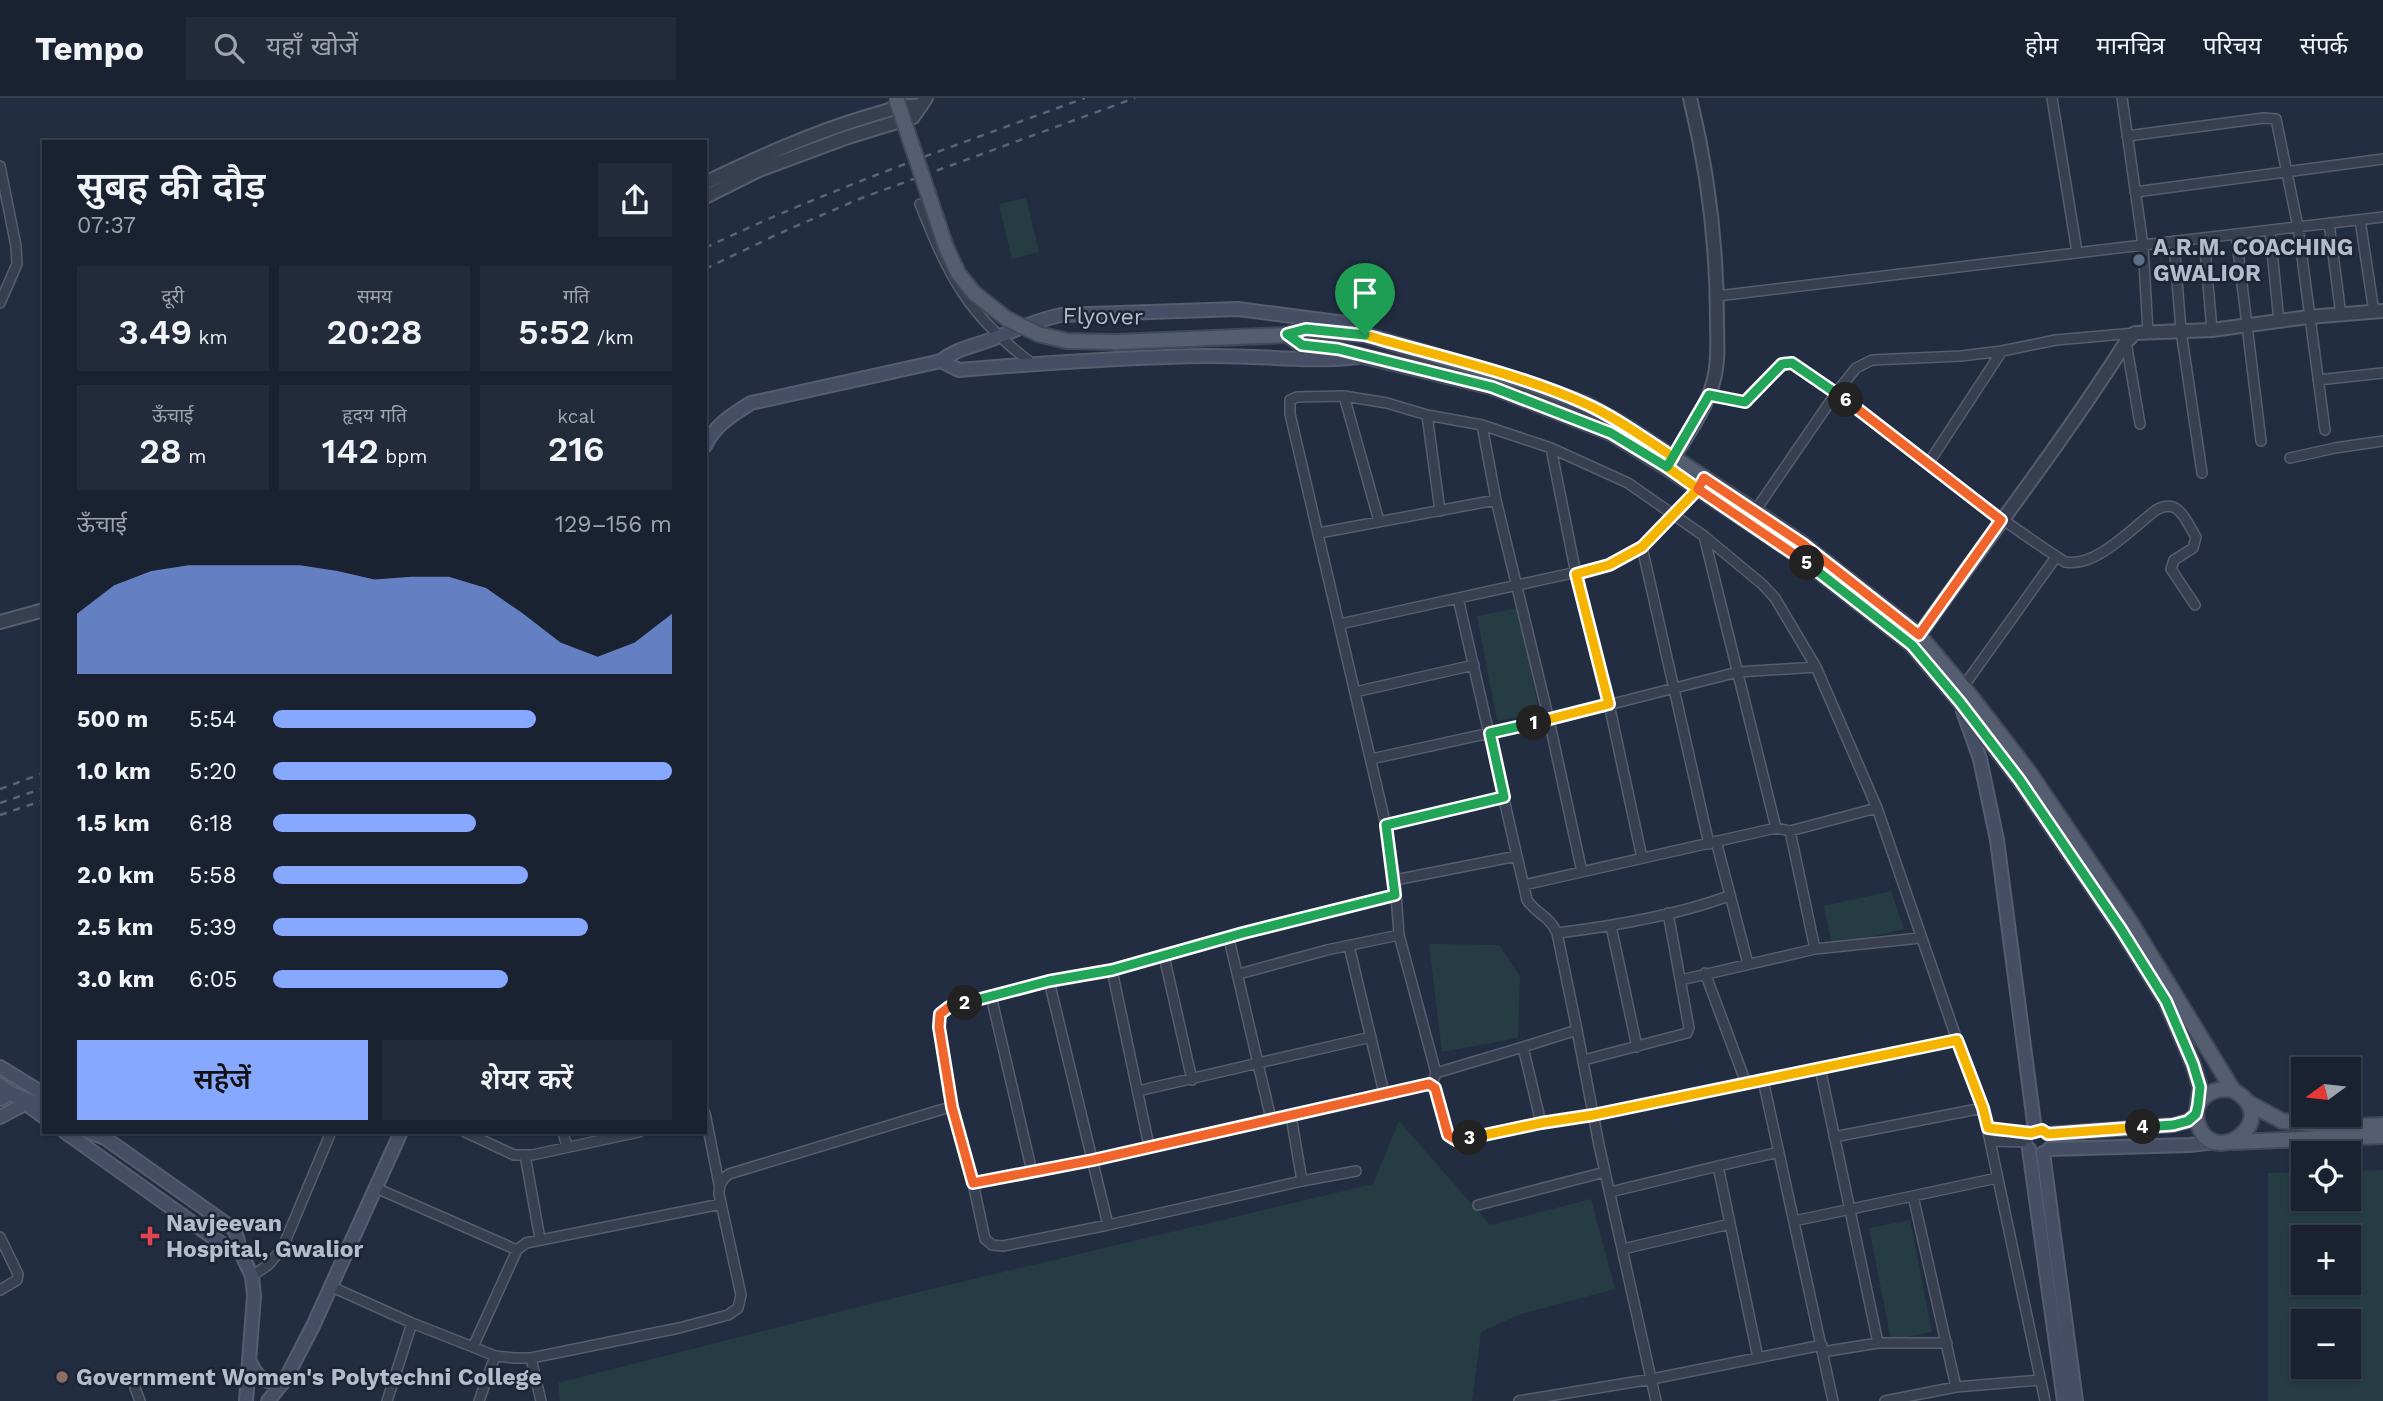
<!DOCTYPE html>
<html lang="hi">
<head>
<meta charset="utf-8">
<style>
	body { margin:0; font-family:"Work Sans","Noto Sans Devanagari",sans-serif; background:#232a3a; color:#f1f3f6; height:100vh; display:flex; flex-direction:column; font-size:26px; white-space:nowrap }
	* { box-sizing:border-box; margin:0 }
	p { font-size:23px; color:#9fa4ac }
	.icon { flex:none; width:38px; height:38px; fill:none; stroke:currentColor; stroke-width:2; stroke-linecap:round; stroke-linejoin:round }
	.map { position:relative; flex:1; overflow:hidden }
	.panel { position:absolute; left:42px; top:42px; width:665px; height:994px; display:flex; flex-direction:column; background:#1a2232; border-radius:0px; box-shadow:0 2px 5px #0004,0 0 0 2px #383f4d }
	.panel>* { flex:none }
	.needle { width:46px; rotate:255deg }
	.controls { position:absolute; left:2291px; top:959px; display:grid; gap:14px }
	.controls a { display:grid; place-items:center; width:70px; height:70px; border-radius:0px; background:#1a2232; box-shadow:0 2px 5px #0004,0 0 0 2px #383f4d; font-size:35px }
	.pin { position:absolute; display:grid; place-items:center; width:60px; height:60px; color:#fff; margin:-72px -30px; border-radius:50% 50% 50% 0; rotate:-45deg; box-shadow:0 0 7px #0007 }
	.pin .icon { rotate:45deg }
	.km { position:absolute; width:35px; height:35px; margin:-18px; border-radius:50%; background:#222; color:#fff; font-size:19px; line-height:35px; text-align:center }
	.round { display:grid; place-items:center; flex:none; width:74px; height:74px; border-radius:0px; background:#232a3a }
	.summary { display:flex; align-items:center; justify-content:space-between; height:119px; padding:0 35px }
	h1 { font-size:38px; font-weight:600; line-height:52px }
	.stats { display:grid; grid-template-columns:repeat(3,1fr); gap:10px; height:119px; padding:7px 35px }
	.stats div { display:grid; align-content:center; border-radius:0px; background:#232a3a; text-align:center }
	.stats b { font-size:35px; font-weight:600 }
	.stats small { font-size:19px; font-weight:400 }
	.stats p { font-size:19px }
	.chart { height:196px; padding:14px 35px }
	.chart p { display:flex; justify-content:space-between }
	.chart svg { width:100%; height:126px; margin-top:7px; fill:#86a8ff; opacity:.7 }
	.action { display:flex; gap:14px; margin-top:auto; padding:14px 35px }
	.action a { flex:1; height:80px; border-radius:0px; background:#86a8ff; color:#111; font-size:28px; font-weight:600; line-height:80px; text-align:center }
	.action a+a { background:#232a3a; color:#f1f3f6 }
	ul { padding:0 35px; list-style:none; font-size:23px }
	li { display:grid; grid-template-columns:112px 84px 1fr; align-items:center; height:52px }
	li i { height:18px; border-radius:9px; background:#86a8ff }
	header { display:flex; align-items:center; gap:42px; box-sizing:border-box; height:98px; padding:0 35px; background:#1a2232; border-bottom:2px solid #383f4d }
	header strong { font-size:33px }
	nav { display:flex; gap:38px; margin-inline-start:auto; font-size:24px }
	.search { width:490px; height:63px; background:#232a3a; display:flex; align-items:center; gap:18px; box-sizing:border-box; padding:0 24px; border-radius:0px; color:#9fa4ac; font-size:26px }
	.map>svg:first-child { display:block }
	.green { fill:#253c43; fill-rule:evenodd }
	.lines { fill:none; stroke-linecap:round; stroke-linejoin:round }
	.minor-casing { stroke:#555d6f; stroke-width:12 }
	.tertiary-casing { stroke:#555d6f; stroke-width:16 }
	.secondary-casing { stroke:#555d6f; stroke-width:16 }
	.primary-casing { stroke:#41485a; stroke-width:18 }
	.minor { stroke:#373f51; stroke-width:9 }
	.tertiary { stroke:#373f51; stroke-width:12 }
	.secondary { stroke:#454e65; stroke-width:12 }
	.primary { stroke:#555e71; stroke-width:14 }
	.rail { stroke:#596379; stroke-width:2.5; stroke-dasharray:7 7; stroke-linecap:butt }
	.primary-bridge-casing { stroke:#41485a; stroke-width:18; stroke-linecap:butt }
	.primary-bridge { stroke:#555e71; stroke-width:14 }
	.split-1-casing { stroke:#fff; stroke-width:14 }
	.split-2-casing { stroke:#fff; stroke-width:14 }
	.split-3-casing { stroke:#fff; stroke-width:14 }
	.split-4-casing { stroke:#fff; stroke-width:14 }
	.split-5-casing { stroke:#fff; stroke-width:14 }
	.split-6-casing { stroke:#fff; stroke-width:14 }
	.split-7-casing { stroke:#fff; stroke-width:14 }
	.split-1 { stroke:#f5b400; stroke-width:9 }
	.split-2 { stroke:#22a559; stroke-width:9 }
	.split-3 { stroke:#f0652b; stroke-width:9 }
	.split-4 { stroke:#f5b400; stroke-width:9 }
	.split-5 { stroke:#22a559; stroke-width:9 }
	.split-6 { stroke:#f0652b; stroke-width:9 }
	.split-7 { stroke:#22a559; stroke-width:9 }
	.service-dot { fill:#5c6f8a; stroke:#1c2436; stroke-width:2.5 }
	.health-dot { fill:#e0444e; stroke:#1c2436; stroke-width:2.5 }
	.education-dot { fill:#8d6e63; stroke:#1c2436; stroke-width:2.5 }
	.labels { text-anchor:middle; stroke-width:5; stroke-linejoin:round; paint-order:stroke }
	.poi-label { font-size:23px; font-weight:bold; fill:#b4bbcc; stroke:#1c2436; text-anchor:start }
	.street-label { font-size:23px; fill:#b4bbcc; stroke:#1c2436 }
</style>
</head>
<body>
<header>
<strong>Tempo</strong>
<div class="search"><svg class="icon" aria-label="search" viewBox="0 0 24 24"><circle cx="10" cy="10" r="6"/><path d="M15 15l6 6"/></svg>यहाँ खोजें</div>
<nav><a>होम</a><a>मानचित्र</a><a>परिचय</a><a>संपर्क</a></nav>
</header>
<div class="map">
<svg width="2383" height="1303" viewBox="0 0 2383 1303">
	<rect width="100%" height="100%" fill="#232d42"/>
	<path class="green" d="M 1026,100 L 1039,154 L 1012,161 L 999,106 Z
		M 1519,510 L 1539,615 L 1497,623 L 1477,518 Z
		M 1891,793 L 1904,831 L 1832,848 L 1824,808 Z
		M 1429,846 L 1499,847 L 1520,878 L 1518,940 L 1442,954 Z
		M 1399,1023 L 1490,1127 L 1591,1101 L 1615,1191 L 1521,1216 L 1481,1234 L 1472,1303 L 560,1303 L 558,1285 L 873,1205 L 1373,1086 Z
		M 2383,1072 L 2383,1303 L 2268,1303 L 2268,1075 L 2303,1074 L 2303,1101 L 2348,1101 L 2349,1073 ZM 2348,1139 L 2348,1185 L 2303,1185 L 2303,1139 ZM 2348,1223 L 2348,1269 L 2303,1269 L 2303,1223 Z
		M 1910,1122 L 1932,1234 L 1891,1242 L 1869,1130 Z"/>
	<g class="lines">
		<g class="minor-casing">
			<path id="minor" d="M 2052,0 L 2077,154
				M 2122,0 L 2143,147 L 2383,119
				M 2127,38 L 2264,20 L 2276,21 L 2298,129 L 2325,332
				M 0,68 L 16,148 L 17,166 L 0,205
				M 2135,94 L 2383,61
				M 920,106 C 949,179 968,218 1033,266
				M 2360,122 L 2374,214
				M 2329,125 L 2341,217
				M 2270,132 L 2279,224
				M 2236,136 L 2261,343
				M 2204,140 L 2212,232
				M 2174,143 L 2181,233 L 2202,375
				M 1717,198 L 2143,147 L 2148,234
				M 2126,244 L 2140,326
				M 2318,282 L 2382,275
				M 1709,297 L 1745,305 L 1782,266 L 1792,265 C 1885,328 1970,403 2065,464 C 2096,470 2132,430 2156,412 C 2179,399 2185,422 2196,439 L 2193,450 L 2174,462 L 2171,471 L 2195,507
				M 1344,298 L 1379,423
				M 1427,317 L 1440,413
				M 1482,327 L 1496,402 L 1549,622 L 1582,774
				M 1551,350 L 1576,476 L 1609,606 L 1642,760
				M 2290,360 L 2335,350 L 2383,343
				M 1928,366 L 2002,253
				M 1755,413 L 1836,295 L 1856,270 L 1872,262 L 1961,258 L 2002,253 L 2056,242 L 2135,235
				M 1319,435 L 1496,402
				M 1704,438 L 1776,730
				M 1642,449 L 1709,746
				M 1458,500 L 1527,802 C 1538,818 1548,816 1557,835 L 1577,932
				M 1340,526 L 1609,467 L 1642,449 L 1700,388
				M 1963,589 L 2056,459
				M 1355,594 L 1474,567
				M 1371,661 L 1549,622 L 1738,574 L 1816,569
				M 1386,728 L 1504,700
				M 1790,733 L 1815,851
				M 1716,743 L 1748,866
				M 1395,782 L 1517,758
				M 1524,787 L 1776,730 L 1790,733 L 1877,710 L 1957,942
				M 1611,828 L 1637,949
				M 1557,835 C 1615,828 1674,818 1729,798
				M 1229,841 L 1271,1021
				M 1349,848 L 1384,995
				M 1164,858 L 1192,982
				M 1112,872 L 1149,1048
				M 1705,875 L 1746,985
				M 1239,876 L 1327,852 L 1399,837
				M 1681,882 L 1815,851 L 1920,840
				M 1049,883 L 1108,1127
				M 991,898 L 1032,1074
				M 1523,949 L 1577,932 L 1599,1047 L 1656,1303
				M 1584,962 L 1687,935 L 1689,930 L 1668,815
				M 1820,970 L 1878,1245
				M 1436,975 L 1523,949 L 1541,1025
				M 1763,982 L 1833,1303
				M 1432,987 L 1436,975 L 1399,837 L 1395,782 L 1386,728 L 1290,316 L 1290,302 L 1297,299 L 1344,298 L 1387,305 L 1427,317 L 1482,327 L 1551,350 L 1628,385 L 1704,438 L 1762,486 L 1775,500 L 1816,569 L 1877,710
				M 1138,993 L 1371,939
				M 952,1009 L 939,929 L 940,916 L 949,909 L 1049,883 L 1112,872 L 1243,835 L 1395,797
				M 705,1015 L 719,1086
				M 1988,1030 L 2031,1035
				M 465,1034 L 514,1057 L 532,1057 L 639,1034
				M 563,1034 L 567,1049
				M 1834,1039 L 1983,1010
				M 1991,1043 L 2027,1044
				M 525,1057 L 540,1141
				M 1302,1083 L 1356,1073
				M 973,1085 L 985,1141 L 992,1147 L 1003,1148 L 1108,1127 L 1302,1083 L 1291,1018
				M 376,1090 L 517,1152
				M 1610,1094 L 1718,1068
				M 1478,1107 L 1605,1074
				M 1794,1123 L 1913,1098
				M 0,1139 L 18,1176 L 17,1182 L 0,1192
				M 1623,1151 L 1730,1126
				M 252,1178 L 268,1167 L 282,1151 L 331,1034
				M 332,1189 L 412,1225 L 473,1249 L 495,1258 L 514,1260 L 531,1260 L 679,1230 L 728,1217 L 738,1210 L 741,1197 L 719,1096 C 719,1087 721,1082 729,1076 L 940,1012 L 952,1009 L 973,1085 L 1093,1062 L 1421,987 L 1432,987 L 1435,990 L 1448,1037 L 1456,1043 L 1541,1025 L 1593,1017 L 1957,942 L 1983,1010 L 2045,1303
				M 473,1249 L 517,1152 L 526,1145 L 721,1106
				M 1822,1254 L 1878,1245 L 1947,1245
				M 531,1260 L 541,1303
				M 1758,1260 L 1718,1068 L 1779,1054
				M 1956,1289 L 1913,1098 L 1997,1080
				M 135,1290 L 140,1303
				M 387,1303 L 412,1225
				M 479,1303 L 495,1258
				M 1519,1303 L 1652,1281 L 1822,1247
				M 1885,1303 L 1956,1289 L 2040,1282"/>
		</g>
		<g class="tertiary-casing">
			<path id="tertiary" d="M 705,85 C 759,59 812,35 869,18 C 887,13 903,6 921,8
				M 705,99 L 759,72 L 848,39 L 913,19 L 926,0
				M 1669,366 C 1685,340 1707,311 1714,281 C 1719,262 1717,242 1717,223 C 1717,148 1708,73 1690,0
				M 0,524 L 44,512
				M 1919,537 C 1988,440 2062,345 2126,244 L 2135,235 L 2212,232 L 2308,219 L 2383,213"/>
		</g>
		<g class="secondary-casing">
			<path id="secondary" d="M 941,263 L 959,272 C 1042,265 1126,259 1209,258 C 1259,257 1309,265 1358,259
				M 705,348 C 715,327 732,317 751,305 L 941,263 C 956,251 970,249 987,243 C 1012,234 1035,222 1061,217 L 1238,211 L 1345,225 L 1365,236
				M 1963,613 L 1980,661 L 1997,742 L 2035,1032
				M 0,969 L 44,996
				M 0,987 L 44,1019
				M 0,1001 L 11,995 L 44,1008
				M 0,1019 L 25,1006
				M 65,1034 L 225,1148 L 241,1155
				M 90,1034 L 105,1040 L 235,1132 L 241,1155 L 252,1178 L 254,1198 L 246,1303
				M 2048,1036 L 2173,1027 L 2188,1023 L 2196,1016
				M 2029,1051 L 2064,1303
				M 2049,1051 L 2190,1047 L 2215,1044
				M 2043,1055 L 2076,1303
				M 249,1261 C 254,1277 268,1290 285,1282
				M 268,1303 L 285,1282 L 313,1228 L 401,1034"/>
		</g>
		<g class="primary-casing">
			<path id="primary" d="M 1287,237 L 1306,231 L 1365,237 L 1527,285 L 1586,306 L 1627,329 L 1755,413 L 1803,446 L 1919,537 L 1969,596 L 2029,674 L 2131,825 L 2233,992 C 2285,1021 2213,1073 2198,1026 C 2190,1002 2212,988 2233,992
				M 1287,237 L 1302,247 L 1338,252 L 1492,289 L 1611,335 L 1667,370 L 1796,456 L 1912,547 L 1960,604 L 2019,681 L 2121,831 L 2166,903 L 2193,966 L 2200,989 L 2198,1006
				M 2247,1004 L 2282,1023 L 2340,1029 L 2383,1027
				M 2233,1044 L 2383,1038"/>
		</g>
		<use href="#minor" class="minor"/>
		<use href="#tertiary" class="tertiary"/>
		<use href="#secondary" class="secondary"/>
		<use href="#primary" class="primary"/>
		<path class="rail" d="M 705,150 C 828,91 957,47 1085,0
			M 705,171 L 778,136 L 859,101 L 1135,0
			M 0,691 L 44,675
			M 0,705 L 44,690
			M 0,717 L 44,702"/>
		<g class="primary-bridge-casing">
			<path id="primary-bridge" d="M 896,0 L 946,149 L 958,175 L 974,195 L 1007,221 L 1038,236 L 1067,243 L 1117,244 L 1287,237"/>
		</g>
		<use href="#primary-bridge" class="primary-bridge"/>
	</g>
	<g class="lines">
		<g class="split-1-casing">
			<path id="split-1" d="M 1365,237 C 1437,258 1517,275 1586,306 C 1617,320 1645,341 1673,359 L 1667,369 L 1698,391 L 1642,449 L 1609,467 L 1576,476 L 1609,606 L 1534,625"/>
		</g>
		<g class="split-2-casing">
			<path id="split-2" d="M 965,905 L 1049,883 L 1112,872 L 1243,835 L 1395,797 L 1386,727 L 1504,699 L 1490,635 L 1534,625"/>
		</g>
		<g class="split-3-casing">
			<path id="split-3" d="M 965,905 L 949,909 L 940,916 L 939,929 L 952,1009 L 973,1085 L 1093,1062 L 1429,986 L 1435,990 L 1448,1037 L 1456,1042 L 1470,1040"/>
		</g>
		<g class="split-4-casing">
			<path id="split-4" d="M 1470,1040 L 1541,1025 L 1593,1017 L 1957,942 L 1983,1010 L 1988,1030 L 2031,1035 L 2042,1032 L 2048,1036 L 2143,1029"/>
		</g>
		<g class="split-5-casing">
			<path id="split-5" d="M 1807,465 L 1912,547 L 1960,604 L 2019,681 L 2121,831 L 2166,903 L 2193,966 L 2200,989 L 2198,1007 L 2196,1016 L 2188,1023 L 2173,1027 L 2143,1029"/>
		</g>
		<g class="split-6-casing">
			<path id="split-6" d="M 1807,465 L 1698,391 L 1704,380 L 1803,446 L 1919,537 L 2001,422 L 1846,302"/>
		</g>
		<g class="split-7-casing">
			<path id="split-7" d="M 1365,237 L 1306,231 L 1287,236 L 1302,247 L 1338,251 L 1492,289 L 1611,335 L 1667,369 L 1709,297 L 1745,304 L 1782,266 L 1792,265 L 1846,302"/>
		</g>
		<use href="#split-1" class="split-1"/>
		<use href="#split-2" class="split-2"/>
		<use href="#split-3" class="split-3"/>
		<use href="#split-4" class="split-4"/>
		<use href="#split-5" class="split-5"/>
		<use href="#split-6" class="split-6"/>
		<use href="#split-7" class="split-7"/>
	</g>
	<circle class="service-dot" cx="2139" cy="162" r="7"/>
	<path class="health-dot" d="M146.5 1127.5h7v7h7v7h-7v7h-7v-7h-7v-7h7z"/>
	<circle class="education-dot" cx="62" cy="1279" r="7"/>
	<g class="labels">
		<g class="poi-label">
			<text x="2153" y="157">A.R.M. COACHING<tspan x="2153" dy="26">GWALIOR</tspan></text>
			<text x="166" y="1133">Navjeevan<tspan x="166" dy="26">Hospital, Gwalior</tspan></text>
			<text x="76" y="1287">Government Women's Polytechni College</text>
		</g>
		<g class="street-label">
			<text transform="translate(1103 218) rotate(1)" y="8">Flyover</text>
		</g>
	</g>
</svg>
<div class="controls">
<a><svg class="needle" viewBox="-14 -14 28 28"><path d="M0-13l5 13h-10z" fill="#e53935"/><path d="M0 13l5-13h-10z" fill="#9fa4ac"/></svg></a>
<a><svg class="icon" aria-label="locate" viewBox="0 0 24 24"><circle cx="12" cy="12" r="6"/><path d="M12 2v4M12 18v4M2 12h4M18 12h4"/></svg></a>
<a>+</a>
<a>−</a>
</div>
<div class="pin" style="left:1365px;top:237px;background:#1e9e55"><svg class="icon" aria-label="arrive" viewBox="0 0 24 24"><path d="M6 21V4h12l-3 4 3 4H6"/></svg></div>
<b class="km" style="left:1534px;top:625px">1</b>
<b class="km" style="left:965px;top:905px">2</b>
<b class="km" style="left:1470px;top:1040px">3</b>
<b class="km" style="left:2143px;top:1029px">4</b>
<b class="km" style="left:1807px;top:465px">5</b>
<b class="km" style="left:1846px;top:302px">6</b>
<section class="panel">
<div class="summary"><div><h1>सुबह की दौड़</h1><p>07:37</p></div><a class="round"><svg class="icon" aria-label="share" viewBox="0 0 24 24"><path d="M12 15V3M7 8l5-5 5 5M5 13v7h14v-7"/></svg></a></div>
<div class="stats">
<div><p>दूरी</p><b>3.49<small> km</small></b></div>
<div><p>समय</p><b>20:28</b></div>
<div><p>गति</p><b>5:52<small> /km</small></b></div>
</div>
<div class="stats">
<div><p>ऊँचाई</p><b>28<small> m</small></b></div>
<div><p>हृदय गति</p><b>142<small> bpm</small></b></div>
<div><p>kcal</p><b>216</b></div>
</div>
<div class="chart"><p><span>ऊँचाई</span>129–156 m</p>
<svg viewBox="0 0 160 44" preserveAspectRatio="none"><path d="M0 44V23L10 13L20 8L30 6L40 6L50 6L60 6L70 8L80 11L90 10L100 10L110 14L120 23L130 33L140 38L150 33L160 23V44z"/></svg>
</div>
<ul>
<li><b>500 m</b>5:54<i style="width:66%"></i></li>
<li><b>1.0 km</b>5:20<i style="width:100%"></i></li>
<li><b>1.5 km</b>6:18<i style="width:51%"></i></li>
<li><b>2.0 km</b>5:58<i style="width:64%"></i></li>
<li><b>2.5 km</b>5:39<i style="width:79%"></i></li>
<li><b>3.0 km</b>6:05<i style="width:59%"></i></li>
</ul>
<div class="action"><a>सहेजें</a><a>शेयर करें</a></div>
</section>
</div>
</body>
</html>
